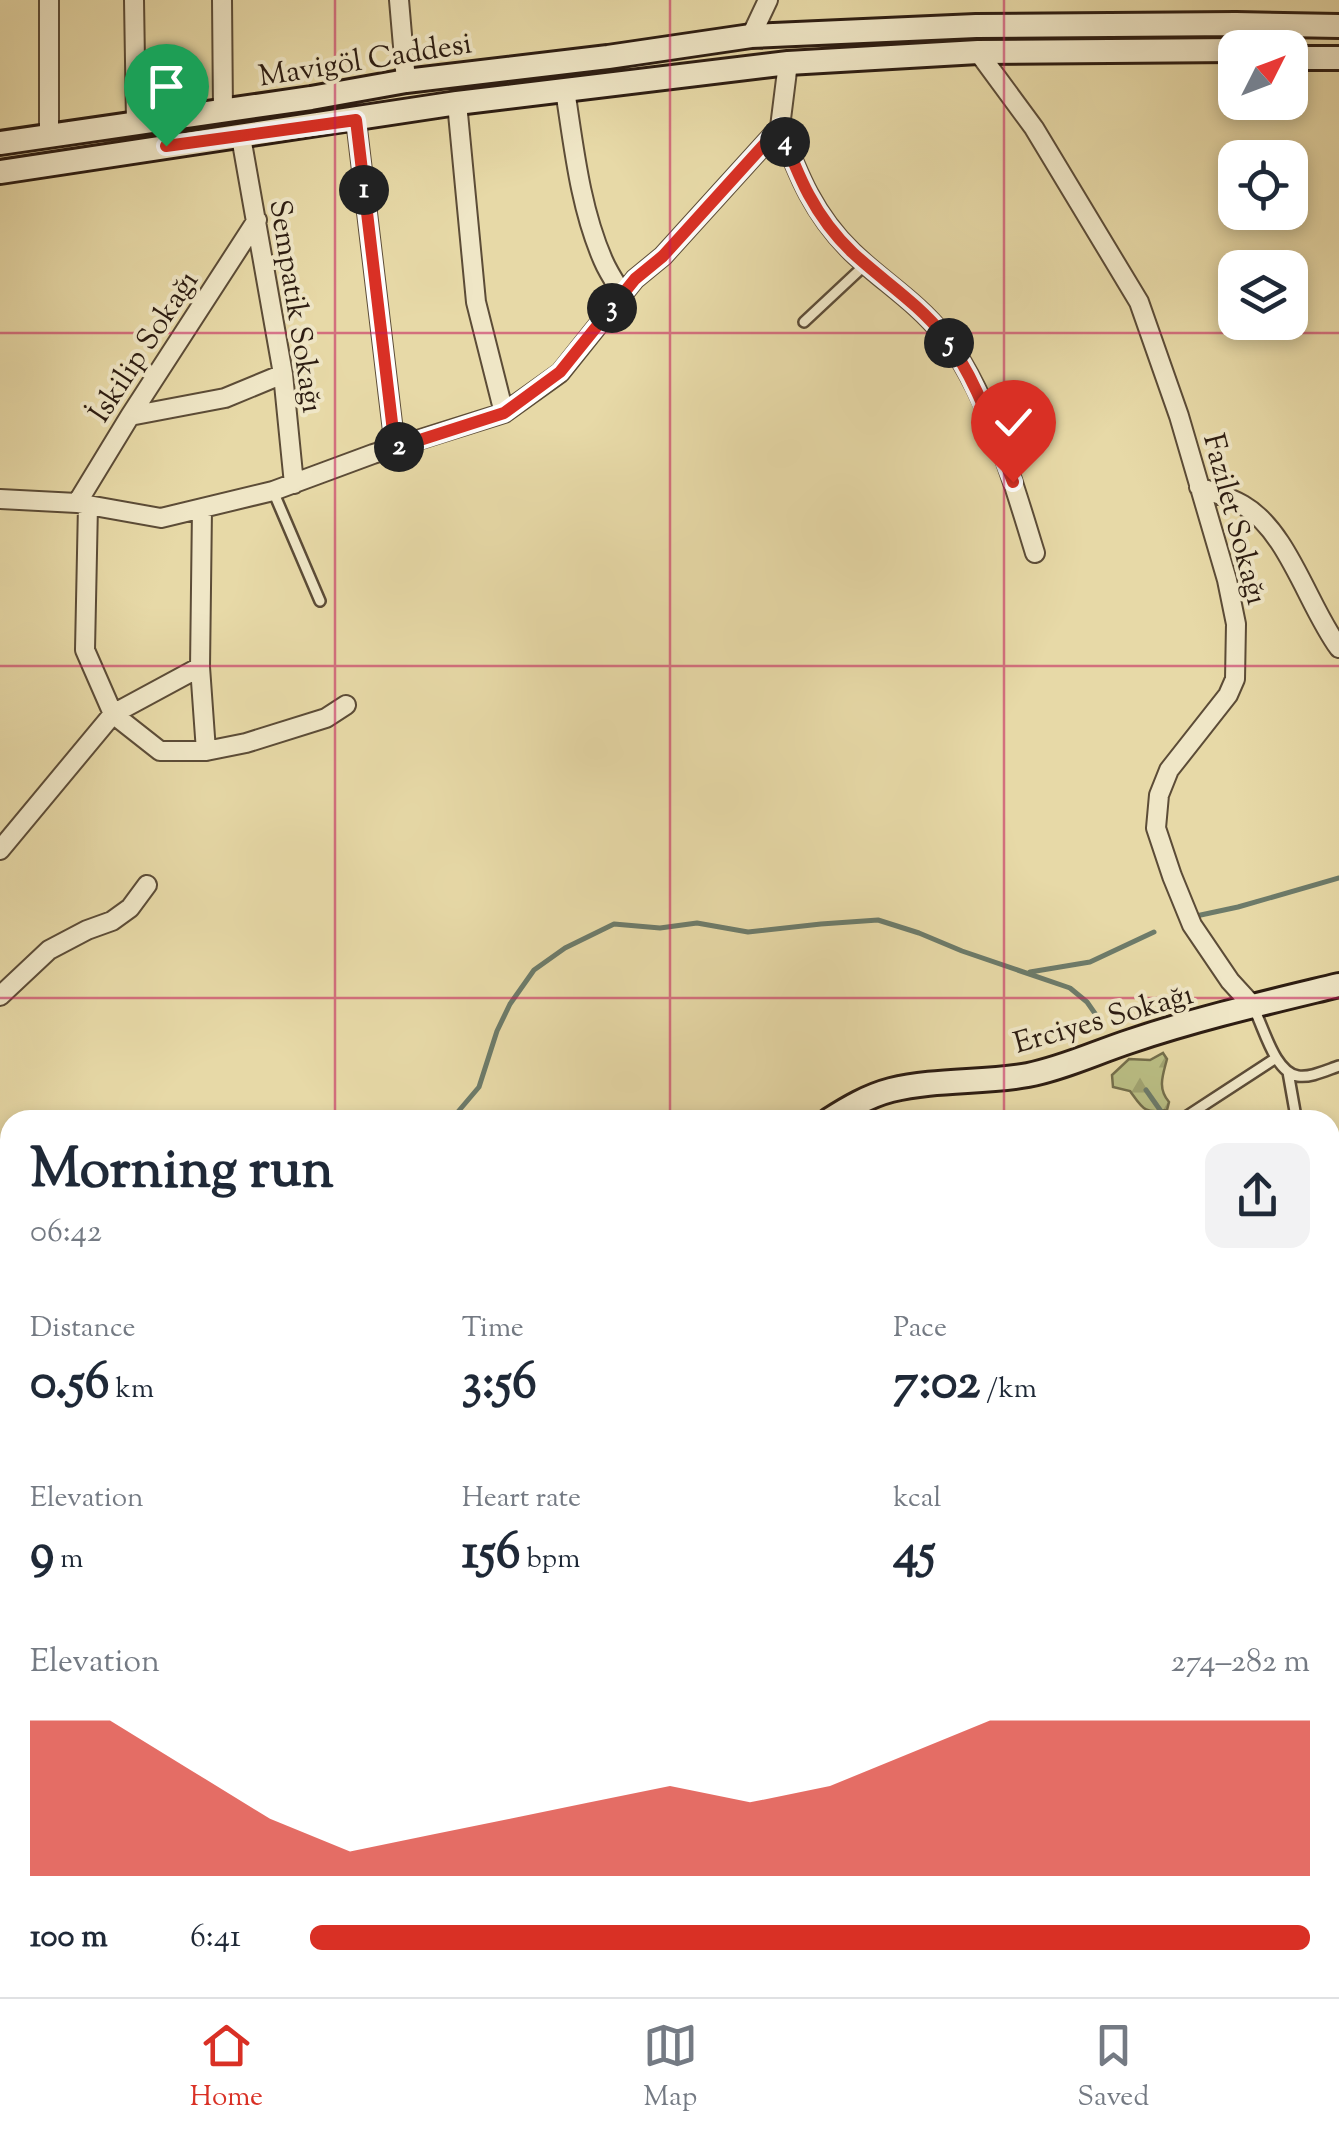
<!DOCTYPE html>
<html lang="en">
<head>
<meta charset="utf-8">
<style>
	body { margin:0; font-family:"Sorts Mill Goudy",serif; background:#f2f2f3; color:#1f2937; height:100vh; display:flex; flex-direction:column; font-size:38px; white-space:nowrap }
	* { box-sizing:border-box; margin:0 }
	p { font-size:32px; color:#747a83 }
	.icon { flex:none; width:55px; height:55px; fill:none; stroke:currentColor; stroke-width:2; stroke-linecap:round; stroke-linejoin:round }
	.map { position:relative; flex:1; overflow:hidden }
	.panel { position:absolute; left:0px; top:1110px; width:1340px; height:888px; display:flex; flex-direction:column; background:#fff; border-radius:30px 30px 0 0; box-shadow:0 5px 15px #0003 }
	.panel>* { flex:none }
	.needle { width:65px; rotate:48deg }
	.controls { position:absolute; left:1218px; top:30px; display:grid; gap:20px }
	.controls a { display:grid; place-items:center; width:90px; height:90px; border-radius:20px; background:#fff; box-shadow:0 5px 15px #0003; font-size:50px }
	.pin { position:absolute; display:grid; place-items:center; width:85px; height:85px; color:#fff; margin:-102px -42px; border-radius:50% 50% 50% 0; rotate:-45deg; box-shadow:0 0 10px #0007 }
	.pin .icon { rotate:45deg }
	.km { position:absolute; width:50px; height:50px; margin:-25px; border-radius:50%; background:#222; color:#fff; font-size:28px; line-height:50px; text-align:center }
	.round { display:grid; place-items:center; flex:none; width:105px; height:105px; border-radius:20px; background:#f2f2f3 }
	.overview { display:flex; align-items:center; justify-content:space-between; height:170px; padding:0 30px }
	h1 { font-size:55px; font-weight:700; line-height:75px }
	.figures { display:grid; grid-template-columns:repeat(3,1fr); gap:15px; height:170px; padding:10px 30px }
	.figures div { display:grid; align-content:center }
	.figures b { font-size:50px; font-weight:700 }
	.figures small { font-size:28px; font-weight:400 }
	.figures p { font-size:28px }
	.chart { height:280px; padding:20px 30px }
	.chart p { display:flex; justify-content:space-between }
	.chart svg { width:100%; height:180px; margin-top:10px; fill:#d93025; opacity:.7 }
	ul { padding:0 30px; list-style:none; font-size:32px }
	li { display:grid; grid-template-columns:160px 120px 1fr; align-items:center; height:75px }
	li i { height:25px; border-radius:12px; background:#d93025 }
	.menu { display:flex; justify-content:space-around; align-items:center; height:140px; border-top:2px solid #e0e1e3; background:#fff; font-size:28px; color:#747a83 }
	.menu a { display:grid; justify-items:center; gap:5px }
	.menu .active { color:#d93025 }
	.map>svg:first-child { display:block }
	.forest { fill:url(#forest-firs); stroke:#746e4b; stroke-width:2.5 }
	.lines { fill:none; stroke-linecap:round; stroke-linejoin:round }
	.stream { stroke:#6d7b6a; stroke-width:5 }
	.lane-casing { stroke:#5c4c37; stroke-width:14 }
	.street-casing { stroke:#5c4c37; stroke-width:22 }
	.secondary-casing { stroke:#2d1d12; stroke-width:28 }
	.path { stroke:#2d1d12; stroke-width:4; stroke-dasharray:8 5; stroke-linecap:butt }
	.lane { stroke:#efe6c6; stroke-width:9 }
	.street { stroke:#efe6c6; stroke-width:18 }
	.secondary { stroke:#efe6c6; stroke-width:22 }
	.route-casing { stroke:#fff; stroke-width:20 }
	.route { stroke:#d93025; stroke-width:12 }
	.grid { fill:none; stroke:#c2185b; stroke-width:2.5; stroke-opacity:0.55 }
	.labels { text-anchor:middle; stroke-width:8; stroke-linejoin:round; paint-order:stroke }
	.street-label { font-size:30px; fill:#2d1d12; stroke:#efe6c6 }
</style>
</head>
<body>
<div class="map">
<svg width="1339" height="1997" viewBox="0 0 1339 1997">
	<defs>
		<pattern id="forest-firs" width="22" height="20" patternUnits="userSpaceOnUse" patternTransform="scale(2.5)"><rect width="22" height="20" fill="#babe84"/><path d="M5 1l3.5 6h-7zM16 11l3.5 6h-7z" fill="#a0a371"/></pattern>
	</defs>
	<rect width="100%" height="100%" fill="#e7d9a7"/>
	<filter id="stains"><feTurbulence type="fractalNoise" baseFrequency=".002" numOctaves="4"/><feColorMatrix values="0 0 0 0 .2 0 0 0 0 .09 0 0 0 0 .02 0 0 0 .5 -.17"/></filter>
	<radialGradient id="worn" r=".72"><stop offset=".6" stop-color="#630" stop-opacity="0"/><stop offset="1" stop-color="#630" stop-opacity=".3"/></radialGradient>
	<path class="forest" d="M 1163,1053 L 1167,1059 C 1163,1075 1157,1088 1169,1102 L 1167,1110 C 1144,1114 1143,1109 1130,1091 L 1113,1087 L 1112,1075 L 1129,1059 L 1150,1060 Z
		M 1339,1479 L 1339,1997 L 573,1997 L 579,1988 L 1330,1988 L 1330,1487 Z
		M 10,1843 L 10,1943 L 5,1943 L 10,1964 L 0,1968 L 0,1855 L 6,1845 Z
		M 74,1988 L 366,1988 L 378,1997 L 81,1997 Z"/>
	<g class="lines">
		<path class="stream" d="M 1196,916 L 1238,907 L 1339,878
			M 1030,972 L 1090,962 L 1154,932
			M 1146,1090 L 1165,1117
			M 451,1120 L 479,1087 L 497,1031 L 510,1004 L 534,970 L 565,948 L 614,924 L 660,928 L 697,923 L 748,932 L 821,924 L 878,920 L 919,933 L 962,951 L 1070,988 L 1087,1002 L 1101,1022
			M 1330,1360 L 1339,1368
			M 0,1628 L 10,1624"/>
		<g class="lane-casing">
			<path id="lane" d="M 804,322 L 866,264
				M 273,491 L 320,601
				M 1253,1007 C 1264,1027 1274,1072 1298,1076 C 1311,1078 1327,1070 1339,1066
				M 1288,1072 L 1296,1117 L 1300,1120
				M 1181,1120 L 1276,1058
				M 1330,1143 L 1339,1148
				M 1330,1332 L 1339,1327"/>
		</g>
		<g class="street-casing">
			<path id="street" d="M 49,0 L 49,134
				M 134,0 L 136,122
				M 222,0 L 223,111
				M 399,0 L 406,81
				M 751,36 L 768,0
				M 978,52 L 1034,128 L 1139,302 L 1179,416 L 1227,580 L 1236,624 L 1235,679 L 1228,695 L 1169,770 L 1159,795 L 1156,828 L 1172,876 L 1192,925 L 1230,981 L 1252,1005
				M 565,90 C 574,148 580,207 603,260 C 608,272 616,284 623,295
				M 457,103 L 476,302 L 504,413
				M 356,120 L 395,448
				M 780,127 C 798,175 814,215 852,252 C 882,281 917,302 943,335 C 988,391 1014,485 1035,553
				M 241,137 L 283,374 L 294,484
				M 130,416 L 225,398 L 283,374
				M 1199,487 C 1213,492 1229,497 1243,505 C 1288,531 1308,606 1339,648
				M 0,499 L 77,503 L 161,518 L 273,491 L 373,454 L 504,413 L 560,373 L 635,279 L 663,256 L 780,127 L 788,63
				M 77,503 L 130,416 L 257,220
				M 88,505 L 85,650 L 113,714 L 160,751 L 206,751 L 246,743 L 326,718 L 346,705
				M 202,509 L 200,667 L 206,751
				M 0,850 L 113,714 L 200,667
				M 0,996 L 49,950 L 87,930 L 112,921 L 130,908 L 147,885
				M 0,1156 L 10,1164"/>
		</g>
		<g class="secondary-casing">
			<path id="secondary" d="M 1290,58 L 1339,58
				M 0,143 L 311,98 L 406,81 L 608,57 L 751,36 L 976,26 L 1236,24 L 1339,26
				M 0,172 L 457,103 L 788,63 L 978,52 L 1235,50
				M 829,1120 C 848,1108 868,1096 891,1090 C 936,1079 983,1083 1028,1075 C 1064,1068 1097,1052 1131,1041 C 1199,1018 1269,1002 1339,985
				M 0,1827 L 10,1819"/>
		</g>
		<path class="path" d="M 0,1719 L 10,1713
			M 476,1988 L 478,1997"/>
		<use href="#lane" class="lane"/>
		<use href="#street" class="street"/>
		<use href="#secondary" class="secondary"/>
	</g>
	<g class="lines">
		<g class="route-casing">
			<path id="route" d="M 166,146 L 356,120 L 395,448 L 504,413 L 560,372 L 635,279 L 663,256 L 780,127 C 798,176 814,216 853,253 C 883,281 918,303 944,336 C 977,379 993,432 1013,482"/>
		</g>
		<use href="#route" class="route"/>
	</g>
	<path class="grid" d="M 335,0 L 335,1120M 670,0 L 670,1120M 1004,0 L 1004,1120M 0,333 L 1339,333M 0,666 L 1339,666M 0,998 L 1339,998M 0,1331 L 10,1331M 1330,1331 L 1339,1331M 0,1664 L 10,1664M 1330,1664 L 1339,1664M 335,1988 L 335,1997M 670,1988 L 670,1997M 1004,1988 L 1004,1997"/>
	<g class="labels">
		<g class="street-label">
			<text transform="translate(365 59) rotate(-9)" y="10">Mavigöl Caddesi</text>
			<text transform="translate(297 306) rotate(81)" y="10">Sempatik Sokağı</text>
			<text transform="translate(143 346) rotate(-57)" y="10">İskilip Sokağı</text>
			<text transform="translate(1236 519) rotate(75)" y="10">Fazilet Sokağı</text>
			<text transform="translate(1103 1018) rotate(-16)" y="10">Erciyes Sokağı</text>
		</g>
	</g>
	<rect width="100%" height="100%" filter="url(#stains)"/>
	<rect width="100%" height="100%" fill="url(#worn)"/>
</svg>
<div class="controls">
<a><svg class="needle" viewBox="-14 -14 28 28"><path d="M0-13l5 13h-10z" fill="#e53935"/><path d="M0 13l5-13h-10z" fill="#747a83"/></svg></a>
<a><svg class="icon" aria-label="locate" viewBox="0 0 24 24"><circle cx="12" cy="12" r="6"/><path d="M12 2v4M12 18v4M2 12h4M18 12h4"/></svg></a>
<a><svg class="icon" aria-label="layers" viewBox="0 0 24 24"><path d="M12 4l9 5-9 5-9-5zM3 14l9 5 9-5"/></svg></a>
</div>
<div class="pin" style="left:166px;top:146px;background:#1e9e55"><svg class="icon" aria-label="arrive" viewBox="0 0 24 24"><path d="M6 21V4h12l-3 4 3 4H6"/></svg></div>
<div class="pin" style="left:1013px;top:482px;background:#d93025"><svg class="icon" aria-label="check" viewBox="0 0 24 24"><path d="M5 12l5 5 9-10"/></svg></div>
<b class="km" style="left:364px;top:190px">1</b>
<b class="km" style="left:399px;top:447px">2</b>
<b class="km" style="left:612px;top:308px">3</b>
<b class="km" style="left:785px;top:142px">4</b>
<b class="km" style="left:949px;top:343px">5</b>
<section class="panel">
<div class="overview"><div><h1>Morning run</h1><p>06:42</p></div><a class="round"><svg class="icon" aria-label="share" viewBox="0 0 24 24"><path d="M12 15V3M7 8l5-5 5 5M5 13v7h14v-7"/></svg></a></div>
<div class="figures">
<div><p>Distance</p><b>0.56<small> km</small></b></div>
<div><p>Time</p><b>3:56</b></div>
<div><p>Pace</p><b>7:02<small> /km</small></b></div>
</div>
<div class="figures">
<div><p>Elevation</p><b>9<small> m</small></b></div>
<div><p>Heart rate</p><b>156<small> bpm</small></b></div>
<div><p>kcal</p><b>45</b></div>
</div>
<div class="chart"><p><span>Elevation</span>274–282 m</p>
<svg viewBox="0 0 160 44" preserveAspectRatio="none"><path d="M0 44V6L10 6L20 18L30 30L40 38L50 34L60 30L70 26L80 22L90 26L100 22L110 14L120 6L130 6L140 6L150 6L160 6V44z"/></svg>
</div>
<ul>
<li><b>100 m</b>6:41<i style="width:100%"></i></li>
</ul>
</section>
</div>
<nav class="menu">
<a class="active"><svg class="icon" aria-label="home" viewBox="0 0 24 24"><path d="M3 11l9-7 9 7M6 9v11h12V9"/></svg>Home</a>
<a><svg class="icon" aria-label="map" viewBox="0 0 24 24"><path d="M3 6l6-2 6 2 6-2v14l-6 2-6-2-6 2zM9 4v14M15 6v14"/></svg>Map</a>
<a><svg class="icon" aria-label="saved" viewBox="0 0 24 24"><path d="M7 4h10v16l-5-4-5 4z"/></svg>Saved</a>
</nav>
</body>
</html>
